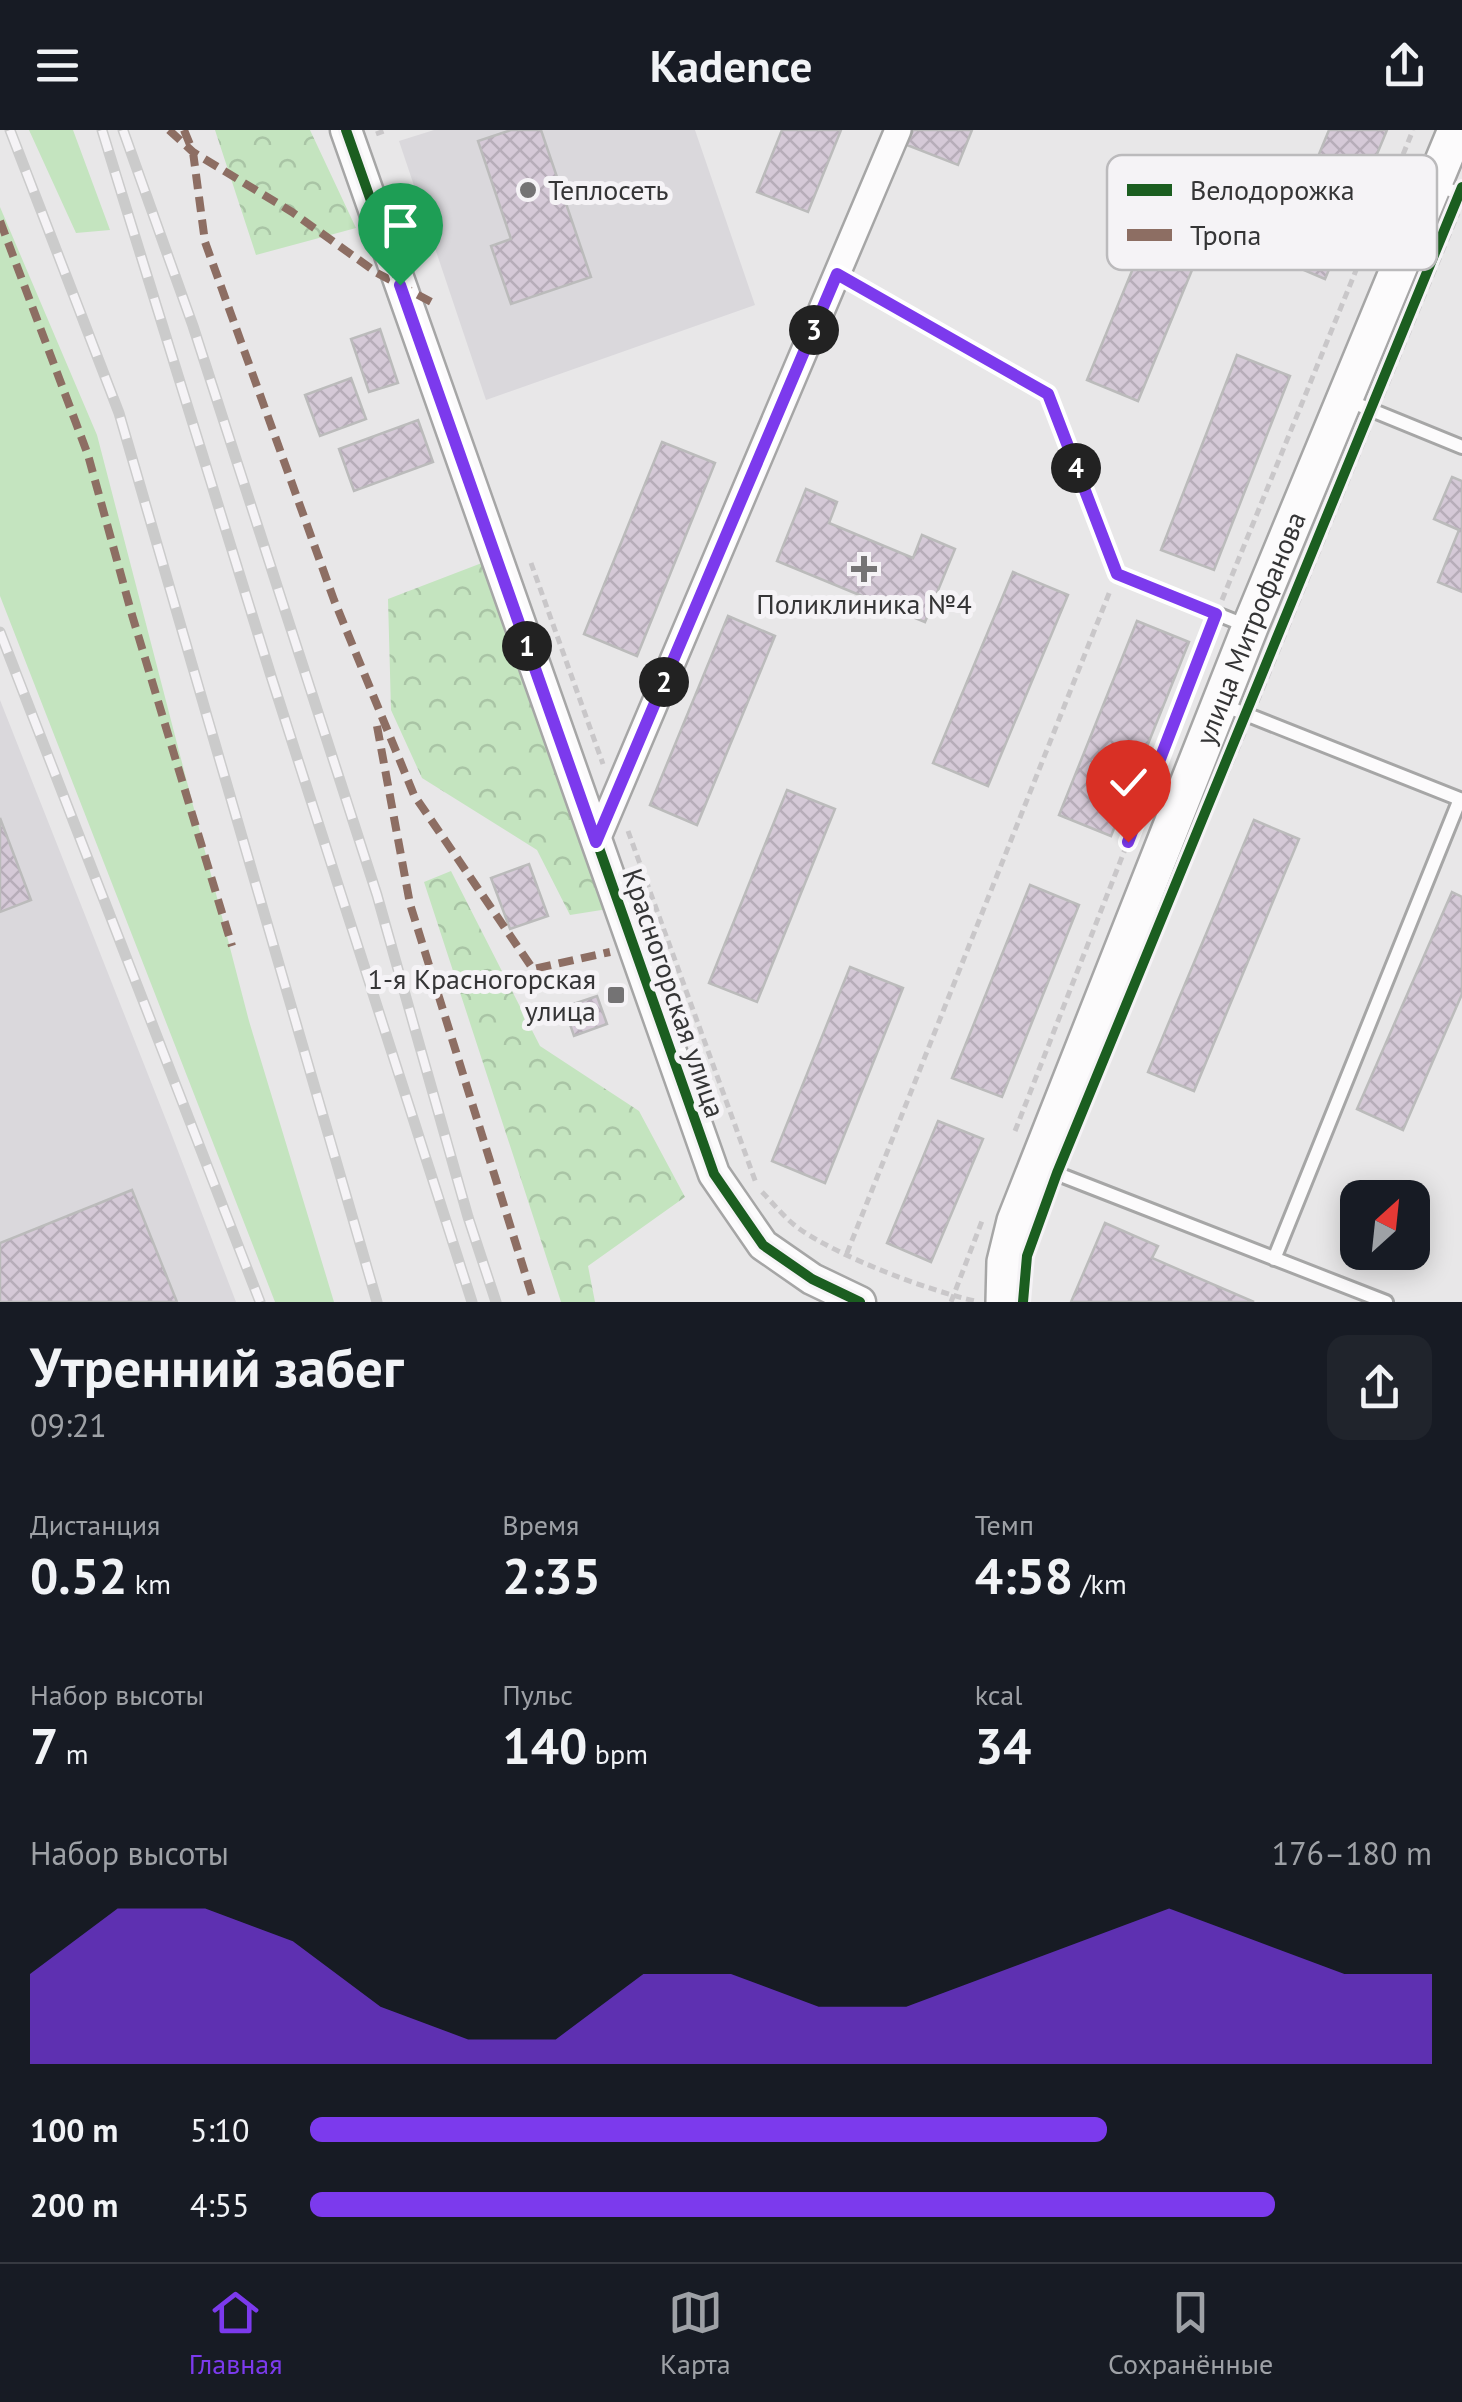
<!DOCTYPE html>
<html lang="ru">
<head>
<meta charset="utf-8">
<style>
	body { margin:0; font-family:"PT Sans",sans-serif; background:#20242c; color:#f1f3f6; height:100vh; display:flex; flex-direction:column; font-size:38px; white-space:nowrap }
	* { box-sizing:border-box; margin:0 }
	p { font-size:32px; color:#9ea1a6 }
	.icon { flex:none; width:55px; height:55px; fill:none; stroke:currentColor; stroke-width:2; stroke-linecap:round; stroke-linejoin:round }
	.map { position:relative; height:1172px; overflow:hidden }
	.side { display:flex; flex-direction:column; background:#171b24; flex:1 }
	.side>* { flex:none }
	.needle { width:65px; rotate:27deg }
	.tools { position:absolute; left:1340px; top:1050px; display:grid; gap:20px }
	.tools a { display:grid; place-items:center; width:90px; height:90px; border-radius:20px; background:#171b24; box-shadow:0 5px 25px #0003; font-size:50px }
	.pin { position:absolute; display:grid; place-items:center; width:85px; height:85px; color:#fff; margin:-102px -42px; border-radius:50% 50% 50% 0; rotate:-45deg; box-shadow:0 0 10px #0007 }
	.pin .icon { rotate:45deg }
	.km { position:absolute; width:50px; height:50px; margin:-25px; border-radius:50%; background:#222; color:#fff; font-size:28px; line-height:50px; text-align:center }
	.round { display:grid; place-items:center; flex:none; width:105px; height:105px; border-radius:20px; background:#20242c }
	.overview { display:flex; align-items:center; justify-content:space-between; height:170px; padding:0 30px }
	h1 { font-size:55px; font-weight:800; line-height:75px }
	.metrics { display:grid; grid-template-columns:repeat(3,1fr); gap:15px; height:170px; padding:10px 30px }
	.metrics div { display:grid; align-content:center }
	.metrics b { font-size:50px; font-weight:800 }
	.metrics small { font-size:28px; font-weight:400 }
	.metrics p { font-size:28px }
	.chart { height:280px; padding:20px 30px }
	.chart p { display:flex; justify-content:space-between }
	.chart svg { width:100%; height:180px; margin-top:10px; fill:#7c3aed; opacity:.7 }
	ul { padding:0 30px; list-style:none; font-size:32px }
	li { display:grid; grid-template-columns:160px 120px 1fr; align-items:center; height:75px }
	li i { height:25px; border-radius:12px; background:#7c3aed }
	header { display:flex; justify-content:space-between; align-items:center; height:130px; padding:0 30px; background:#171b24; font-size:45px; font-weight:800 }
	.tabs { display:flex; justify-content:space-around; align-items:center; height:140px; border-top:2px solid #363941; background:#171b24; font-size:28px; color:#9ea1a6 }
	.tabs a { display:grid; justify-items:center; gap:5px }
	.tabs .selected { color:#7c3aed }
	.map>svg:first-child { display:block }
	.built { fill:#dad8dc }
	.green { fill:#c4e4bf }
	.forest { fill:url(#forest-crowns) }
	.building { fill:url(#building-cross-hatch); stroke:#bbb; stroke-width:2.5 }
	.lines { fill:none; stroke-linecap:round; stroke-linejoin:round }
	.service-casing { stroke:#a6a6a6; stroke-width:18 }
	.minor-casing { stroke:#a6a6a6; stroke-width:30 }
	.tertiary-casing { stroke:#a6a6a6; stroke-width:35 }
	.secondary-casing { stroke:#a6a6a6; stroke-width:40 }
	.path { stroke:#c9c7c9; stroke-width:5; stroke-dasharray:8 5; stroke-linecap:butt }
	.service { stroke:#fcfbfc; stroke-width:12 }
	.minor { stroke:#fcfbfc; stroke-width:25 }
	.tertiary { stroke:#fcfbfc; stroke-width:30 }
	.secondary { stroke:#fcfbfc; stroke-width:35 }
	.rail-casing { stroke:#cbcbcb; stroke-width:11 }
	.rail { stroke:#f5f3f6; stroke-width:8; stroke-dasharray:22; stroke-linecap:butt }
	.quiet { stroke:#8d6e63; stroke-width:8; stroke-dasharray:15 8; stroke-linecap:butt }
	.cycleway-casing { stroke:#f5f3f6; stroke-width:16 }
	.cycleway { stroke:#1b5e20; stroke-width:10 }
	.route-casing { stroke:#fff; stroke-width:20 }
	.route { stroke:#7c3aed; stroke-width:12 }
	.poi-dot { fill:#747374; stroke:#f5f3f6; stroke-width:4 }
	.labels { text-anchor:middle; stroke-width:10; stroke-linejoin:round; paint-order:stroke }
	.poi-label { font-size:28px; fill:#353536; stroke:#f5f3f6; text-anchor:start }
	.street-label { font-size:28px; fill:#353536; stroke:#f5f3f6 }
	.key { fill:#f5f3f6; stroke:#bbbabc; stroke-width:2.5 }
	.key-label { font-size:28px; fill:#353536 }
</style>
</head>
<body>
<header><svg class="icon" aria-label="menu" viewBox="0 0 24 24"><path d="M4 6h16M4 12h16M4 18h16"/></svg>Kadence<svg class="icon" aria-label="share" viewBox="0 0 24 24"><path d="M12 15V3M7 8l5-5 5 5M5 13v7h14v-7"/></svg></header>
<div class="map">
<svg width="1462" height="1172" viewBox="0 0 1462 1172">
	<defs>
		<pattern id="forest-crowns" width="20" height="18" patternUnits="userSpaceOnUse" patternTransform="scale(2.5)"><rect width="20" height="18" fill="#c4e4bf"/><path d="M2 6a3 3 0 1 1 6 0M12 15a3 3 0 1 1 6 0" fill="none" stroke="#a9c4a5"/></pattern>
		<pattern id="building-cross-hatch" width="8" height="8" patternUnits="userSpaceOnUse" patternTransform="scale(2.5)"><rect width="8" height="8" fill="#d5c9d7"/><path d="M0 0l8 8M0 8l8-8" fill="none" stroke="#b7adb9"/></pattern>
	</defs>
	<rect width="100%" height="100%" fill="#e8e7e8"/>
	<path class="built" d="M 434,0 L 695,0 L 755,175 L 486,270 L 399,11 Z
		M 0,570 L 168,995 L 236,1172 L 0,1172 Z"/>
	<path class="green" d="M 29,0 L 73,0 L 110,100 L 76,103 Z
		M 0,77 L 97,305 L 249,891 L 334,1172 L 275,1172 L 0,466 Z"/>
	<path class="forest" d="M 215,0 L 310,0 L 356,98 L 256,125 Z
		M 487,431 L 614,778 L 570,785 L 537,720 L 422,648 L 391,580 L 388,469 Z
		M 451,741 L 540,916 L 639,981 L 685,1067 L 588,1136 L 595,1172 L 561,1172 L 424,752 Z"/>
	<path class="building" d="M 511,0 L 541,0 L 591,147 L 511,174 L 491,116 L 511,109 L 478,11 Z
		M 782,0 L 841,0 L 808,82 L 757,62 Z
		M 913,0 L 972,0 L 958,35 L 907,15 Z
		M 1329,0 L 1387,0 L 1325,149 L 1276,128 Z
		M 1167,56 L 1218,77 L 1138,271 L 1087,250 Z
		M 380,199 L 398,253 L 369,262 L 351,209 Z
		M 1237,225 L 1290,246 L 1214,440 L 1161,420 Z
		M 351,248 L 366,289 L 320,306 L 305,265 Z
		M 418,290 L 433,332 L 354,361 L 339,319 Z
		M 662,312 L 715,333 L 637,526 L 584,504 Z
		M 1452,347 L 1462,351 L 1462,462 L 1438,452 L 1459,400 L 1434,389 Z
		M 806,359 L 837,372 L 829,393 L 913,428 L 922,405 L 955,419 L 925,492 L 777,431 Z
		M 1013,442 L 1068,465 L 988,656 L 933,633 Z
		M 728,486 L 775,506 L 697,695 L 650,675 Z
		M 1137,491 L 1189,512 L 1111,706 L 1059,685 Z
		M 787,660 L 835,679 L 757,872 L 709,853 Z
		M 0,688 L 31,770 L 0,782 Z
		M 1254,690 L 1299,709 L 1194,961 L 1148,942 Z
		M 529,734 L 548,786 L 510,799 L 491,748 Z
		M 1030,755 L 1079,775 L 1002,967 L 952,948 Z
		M 1452,762 L 1462,767 L 1462,864 L 1403,1000 L 1357,979 Z
		M 850,837 L 903,858 L 825,1053 L 772,1031 Z
		M 597,866 L 607,894 L 574,906 L 564,877 Z
		M 938,991 L 983,1009 L 931,1132 L 887,1113 Z
		M 132,1060 L 177,1172 L 0,1172 L 0,1113 Z
		M 1105,1093 L 1158,1116 L 1152,1128 L 1254,1172 L 1071,1172 Z"/>
	<g class="lines">
		<g class="service-casing">
			<path id="service" d="M 1436,54 L 1462,65
				M 1347,270 L 1462,317
				M 1117,444 L 1247,496
				M 1223,575 L 1462,670
				M 1040,1037 L 1386,1172
				M 1274,1129 L 1460,669"/>
		</g>
		<g class="minor-casing">
			<path id="minor" d="M 596,712 L 898,0"/>
		</g>
		<g class="tertiary-casing">
			<path id="tertiary" d="M 346,0 L 714,1044 L 763,1115 L 812,1149 L 860,1172"/>
		</g>
		<g class="secondary-casing">
			<g id="secondary">
				<path id="s1" d="M 1004,1172 L 1005,1132 L 1015,1091 L 1250,497 L 1456,0"/>
			</g>
		</g>
		<path class="path" d="M 376,4 L 387,0
			M 858,156 L 1047,264 L 1111,428
			M 1382,267 L 1458,83
			M 531,433 L 603,634
			M 1222,470 L 1413,0
			M 1257,572 L 1370,296
			M 1226,646 L 1245,601
			M 628,701 L 756,1053
			M 1015,1001 L 1211,499
			M 762,1062 C 774,1074 786,1090 801,1100 C 842,1128 927,1160 975,1171
			M 847,1123 L 1110,461
			M 951,1172 L 982,1091"/>
		<use href="#service" class="service"/>
		<use href="#minor" class="minor"/>
		<use href="#tertiary" class="tertiary"/>
		<use href="#secondary" class="secondary"/>
		<g class="rail-casing">
			<path id="rail" d="M 10,0 L 119,283 L 377,1172
				M 102,0 L 271,546 L 472,1172
				M 123,0 L 193,196 L 377,765 L 468,1087 L 496,1172
				M 0,502 L 260,1172"/>
		</g>
		<use href="#rail" class="rail"/>
		<path class="quiet" d="M 169,0 L 193,22 L 292,82 L 377,143 L 437,175
			M 184,0 L 193,22 L 205,112 L 334,470 L 414,665 L 533,839 L 610,822
			M 0,91 L 88,325 L 132,485 L 232,816
			M 377,596 L 410,774 L 534,1172"/>
		<g class="cycleway-casing">
			<path id="cycleway" d="M 346,0 L 714,1044 L 763,1115 L 812,1149 L 860,1172
				M 1023,1172 L 1027,1126 L 1057,1043 L 1462,57"/>
		</g>
		<use href="#cycleway" class="cycleway"/>
	</g>
	<g class="lines">
		<g class="route-casing">
			<path id="route" d="M 400,155 L 596,712 L 837,144 L 1048,264 L 1117,444 L 1216,484 L 1128,712"/>
		</g>
		<use href="#route" class="route"/>
	</g>
	<g class="poi-dot">
		<circle cx="528" cy="60" r="10"/>
		<path d="M859 424h10v10h10v10h-10v10h-10v-10h-10v-10h10z"/>
		<rect x="606" y="855" width="20" height="20" rx="5"/>
	</g>
	<g class="labels">
		<g class="poi-label">
			<text x="548" y="70">Теплосеть</text>
			<text x="864" y="484" text-anchor="middle">Поликлиника №4</text>
			<text x="596" y="859" text-anchor="end">1-я Красногорская<tspan x="596" dy="32">улица</tspan></text>
		</g>
		<g class="street-label">
			<text dy="10" stroke="none"><textPath href="#s1" startOffset="720">улица Митрофанова</textPath></text>
			<text transform="translate(674 863) rotate(71)" y="10">Красногорская улица</text>
		</g>
	</g>
	<rect x="1107" y="25" width="330" height="115" rx="15" class="key"/>
	<rect x="1127" y="54" width="45" height="12" fill="#1b5e20"/>
	<rect x="1127" y="99" width="45" height="12" fill="#8d6e63"/>
	<g class="key-label">
		<text x="1190" y="70">Велодорожка</text>
		<text x="1190" y="115">Тропа</text>
	</g>
</svg>
<div class="tools">
<a><svg class="needle" viewBox="-14 -14 28 28"><path d="M0-13l5 13h-10z" fill="#e53935"/><path d="M0 13l5-13h-10z" fill="#9ea1a6"/></svg></a>
</div>
<div class="pin" style="left:400px;top:155px;background:#1e9e55"><svg class="icon" aria-label="arrive" viewBox="0 0 24 24"><path d="M6 21V4h12l-3 4 3 4H6"/></svg></div>
<div class="pin" style="left:1128px;top:712px;background:#d93025"><svg class="icon" aria-label="check" viewBox="0 0 24 24"><path d="M5 12l5 5 9-10"/></svg></div>
<b class="km" style="left:527px;top:516px">1</b>
<b class="km" style="left:664px;top:552px">2</b>
<b class="km" style="left:814px;top:200px">3</b>
<b class="km" style="left:1076px;top:338px">4</b>
</div>
<section class="side">
<div class="overview"><div><h1>Утренний забег</h1><p>09:21</p></div><a class="round"><svg class="icon" aria-label="share" viewBox="0 0 24 24"><path d="M12 15V3M7 8l5-5 5 5M5 13v7h14v-7"/></svg></a></div>
<div class="metrics">
<div><p>Дистанция</p><b>0.52<small> km</small></b></div>
<div><p>Время</p><b>2:35</b></div>
<div><p>Темп</p><b>4:58<small> /km</small></b></div>
</div>
<div class="metrics">
<div><p>Набор высоты</p><b>7<small> m</small></b></div>
<div><p>Пульс</p><b>140<small> bpm</small></b></div>
<div><p>kcal</p><b>34</b></div>
</div>
<div class="chart"><p><span>Набор высоты</span>176–180 m</p>
<svg viewBox="0 0 160 44" preserveAspectRatio="none"><path d="M0 44V22L10 6L20 6L30 14L40 30L50 38L60 38L70 22L80 22L90 30L100 30L110 22L120 14L130 6L140 14L150 22L160 22V44z"/></svg>
</div>
<ul>
<li><b>100 m</b>5:10<i style="width:71%"></i></li>
<li><b>200 m</b>4:55<i style="width:86%"></i></li>
</ul>
</section>
<nav class="tabs">
<a class="selected"><svg class="icon" aria-label="home" viewBox="0 0 24 24"><path d="M3 11l9-7 9 7M6 9v11h12V9"/></svg>Главная</a>
<a><svg class="icon" aria-label="map" viewBox="0 0 24 24"><path d="M3 6l6-2 6 2 6-2v14l-6 2-6-2-6 2zM9 4v14M15 6v14"/></svg>Карта</a>
<a><svg class="icon" aria-label="saved" viewBox="0 0 24 24"><path d="M7 4h10v16l-5-4-5 4z"/></svg>Сохранённые</a>
</nav>
</body>
</html>
